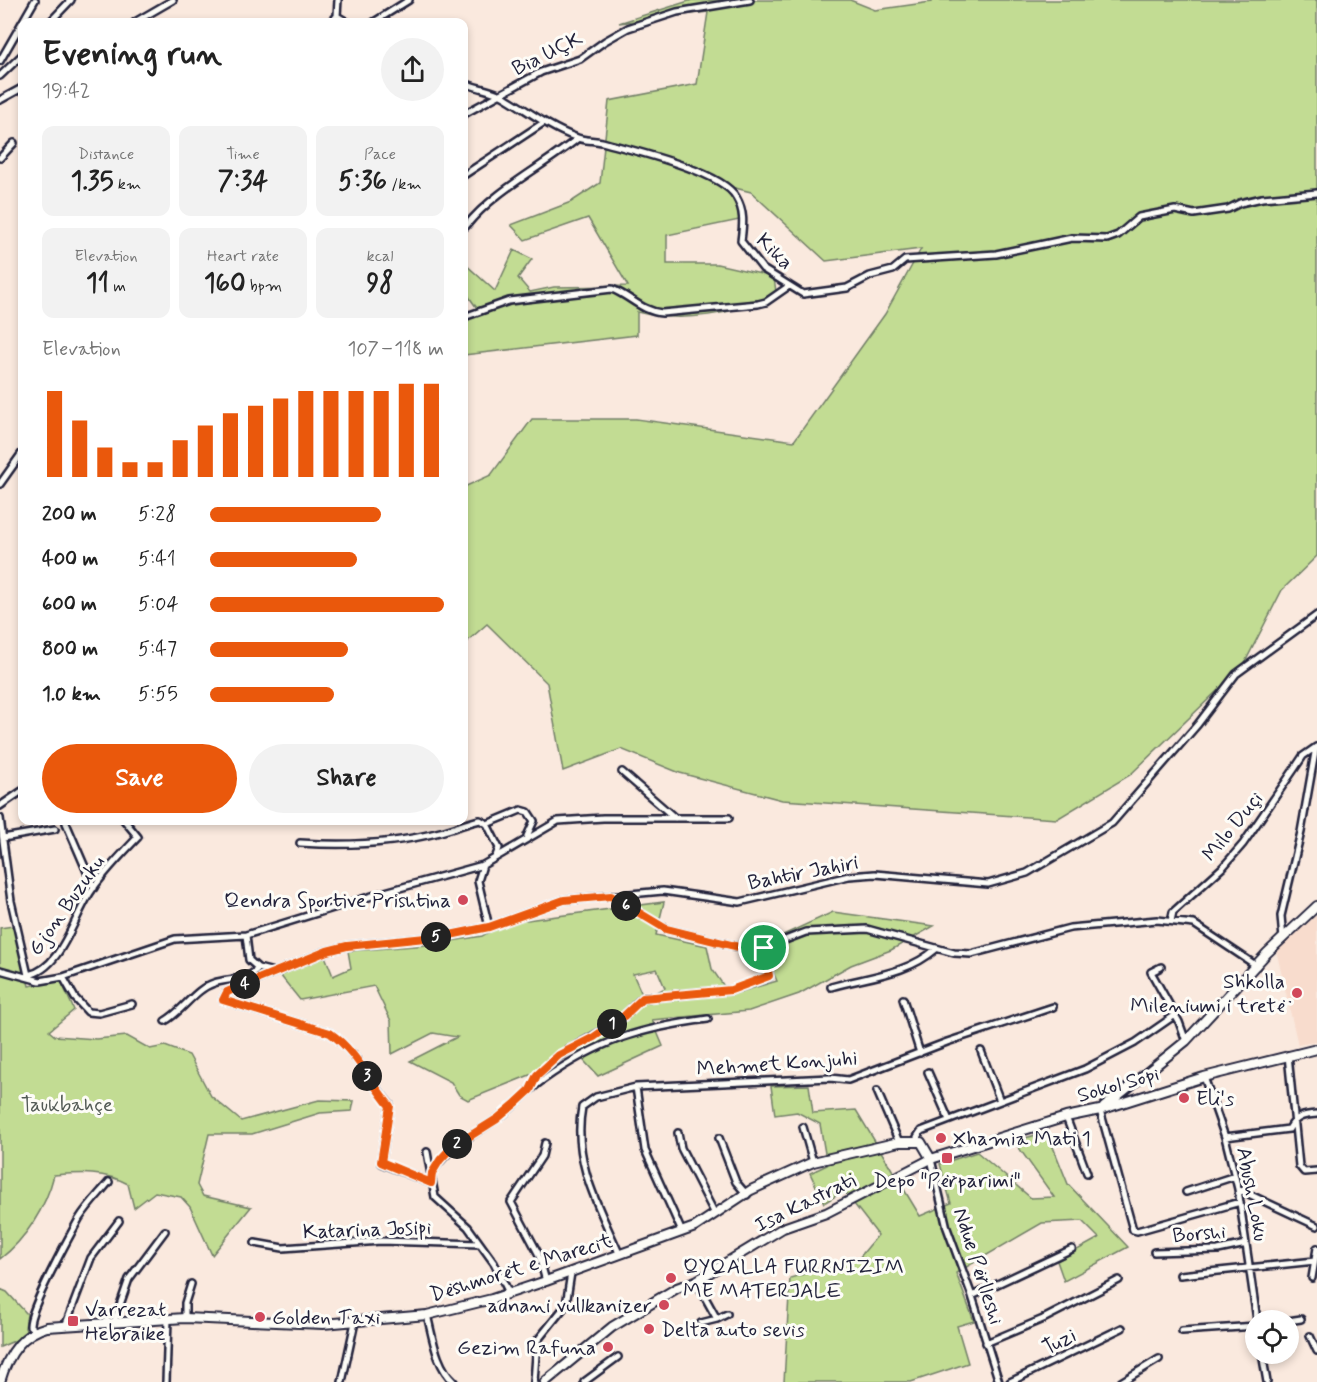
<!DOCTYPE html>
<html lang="en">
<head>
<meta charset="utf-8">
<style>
	body { margin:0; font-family:Mynerve,sans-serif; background:#f2f2f2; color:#222; height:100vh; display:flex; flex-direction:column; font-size:22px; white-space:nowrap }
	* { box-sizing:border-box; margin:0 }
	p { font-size:20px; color:#767676 }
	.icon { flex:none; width:33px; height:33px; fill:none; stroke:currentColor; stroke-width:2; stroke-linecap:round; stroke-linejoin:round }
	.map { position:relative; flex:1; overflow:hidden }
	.panel { position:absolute; left:18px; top:18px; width:450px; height:807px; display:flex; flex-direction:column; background:#fff; border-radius:12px; box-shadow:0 3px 9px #0003 }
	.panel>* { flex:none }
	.fabs { position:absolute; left:1245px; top:1310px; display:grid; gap:12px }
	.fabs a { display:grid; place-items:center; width:54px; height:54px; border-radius:50%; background:#fff; box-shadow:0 3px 9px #0003; font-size:30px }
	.pin { position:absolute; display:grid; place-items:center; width:51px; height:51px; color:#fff; margin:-26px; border:3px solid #fff; border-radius:50%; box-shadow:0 2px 6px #0007 }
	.km { position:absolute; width:30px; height:30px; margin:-15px; border-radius:50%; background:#222; color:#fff; font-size:16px; line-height:30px; text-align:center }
	.round { display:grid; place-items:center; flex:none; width:63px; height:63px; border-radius:32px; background:#f2f2f2 }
	.overview { display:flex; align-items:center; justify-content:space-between; height:102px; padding:0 24px }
	h1 { font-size:33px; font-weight:700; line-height:45px }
	.figures { display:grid; grid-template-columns:repeat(3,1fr); gap:9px; height:102px; padding:6px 24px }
	.figures div { display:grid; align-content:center; border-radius:12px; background:#f2f2f2; text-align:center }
	.figures b { font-size:26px; font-weight:700 }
	.figures small { font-size:16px; font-weight:400 }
	.figures p { font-size:16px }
	.chart { height:168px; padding:12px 24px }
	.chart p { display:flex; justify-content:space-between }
	.chart svg { width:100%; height:108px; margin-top:6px; stroke:#ea580c; stroke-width:6 }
	.primary-button { display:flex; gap:12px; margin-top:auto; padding:12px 24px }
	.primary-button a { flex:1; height:69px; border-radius:36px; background:#ea580c; color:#fff; font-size:24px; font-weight:700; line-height:69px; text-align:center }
	.primary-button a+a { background:#f2f2f2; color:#222 }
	ul { padding:0 24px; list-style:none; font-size:20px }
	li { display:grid; grid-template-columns:96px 72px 1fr; align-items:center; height:45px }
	li i { height:15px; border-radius:8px; background:#ea580c }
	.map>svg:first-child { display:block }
	.built { fill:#f8dccd }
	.green { fill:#c2dc93; stroke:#727f67; stroke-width:1.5; fill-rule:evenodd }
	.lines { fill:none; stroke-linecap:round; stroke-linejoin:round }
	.street-casing { stroke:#22223b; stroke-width:10 }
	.secondary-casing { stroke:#22223b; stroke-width:12 }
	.street { stroke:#fdfcf7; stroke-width:5 }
	.secondary { stroke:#fdfcf7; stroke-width:8 }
	.route-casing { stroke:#fff; stroke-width:12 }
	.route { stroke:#ea580c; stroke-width:8 }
	.poi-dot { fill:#d1495b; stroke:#fdfcf7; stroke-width:2 }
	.labels { text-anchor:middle; stroke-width:6; stroke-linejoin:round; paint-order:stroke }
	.street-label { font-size:21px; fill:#22223b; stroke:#fdfcf7 }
	.poi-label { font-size:21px; fill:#22223b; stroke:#fdfcf7; text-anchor:start }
	.park-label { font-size:21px; fill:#525a55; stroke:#fdfcf7 }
</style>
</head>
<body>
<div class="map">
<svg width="1317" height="1382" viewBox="0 0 1317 1382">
	<rect width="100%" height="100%" fill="#fae9de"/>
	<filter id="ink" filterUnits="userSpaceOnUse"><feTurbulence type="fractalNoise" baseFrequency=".0167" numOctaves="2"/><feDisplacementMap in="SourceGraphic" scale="12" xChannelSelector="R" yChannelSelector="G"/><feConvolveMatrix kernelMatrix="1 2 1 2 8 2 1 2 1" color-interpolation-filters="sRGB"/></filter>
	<g filter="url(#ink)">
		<path class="built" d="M 1317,915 L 1317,1041 L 1298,1045 L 1276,950 Z"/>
		<path class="green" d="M 692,0 L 850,0 L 875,10 L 931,2 L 933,0 L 1317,0 L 1317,556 L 1282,590 L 1243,666 L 1130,775 L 1057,819 L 782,800 L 680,773 L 621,749 L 563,771 L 547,683 L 487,624 L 464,644 L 464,487 L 491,475 L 532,419 L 636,419 L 794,441 L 885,314 L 921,249 L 826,261 L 751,192 L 727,186 L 744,219 L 667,235 L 667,264 L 717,264 L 774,277 L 776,292 C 737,316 681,323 637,312 L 637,335 L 464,355 L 464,321 L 481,314 L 467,294 L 464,293 L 464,263 L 495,291 L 514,250 L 532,259 L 518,278 L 530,292 L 554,287 L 628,286 L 588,218 L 525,240 L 511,225 L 571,202 L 600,183 L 609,101 L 697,84 L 708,12 L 619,23 Z
			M 664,902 L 656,935 L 707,946 L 712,969 L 730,995 L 777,981 L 761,945 L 833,912 L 934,926 L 891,950 L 851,965 L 799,994 L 749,1011 L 652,1020 L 663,1046 L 598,1076 L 574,1050 L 552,1066 L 468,1100 L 459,1095 L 451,1082 L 410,1061 L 457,1037 L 433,1033 L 392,1054 L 391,1021 L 374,986 L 300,1000 L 280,975 L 325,956 L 333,976 L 351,968 L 348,951 L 427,945 L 482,936 L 516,916 L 527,920 ZM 657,969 L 665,988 L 644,999 L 633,974 Z
			M 13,926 L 29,986 L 61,981 L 74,1010 L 49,1031 L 55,1036 L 96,1039 L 127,1036 L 150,1049 L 165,1046 L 189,1055 L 211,1096 L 241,1121 L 319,1100 L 354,1101 L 352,1111 L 320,1113 L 252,1134 L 209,1134 L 197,1185 L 203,1196 L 251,1207 L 212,1255 L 190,1207 L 181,1197 L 155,1192 L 134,1208 L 128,1184 C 105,1171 80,1173 54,1175 C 46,1207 26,1239 0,1259 L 0,928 Z
			M 809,1085 L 813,1113 L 856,1110 L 920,1216 L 951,1203 L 940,1164 L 977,1152 L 1031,1198 L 1054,1197 L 1014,1141 L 1047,1132 L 1068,1184 L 1128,1247 L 1064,1281 L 1057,1261 L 1099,1238 L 1082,1221 L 1042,1223 L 956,1273 L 974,1321 L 957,1326 L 968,1363 L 911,1382 L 784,1382 L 790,1278 L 859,1258 L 878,1235 L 844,1191 L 824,1203 L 810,1173 L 827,1165 L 820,1124 L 797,1112 L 775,1115 L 771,1086 Z
			M 0,1289 L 7,1292 L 27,1314 L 25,1328 L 28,1335 L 0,1347 Z"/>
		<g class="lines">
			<g class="street-casing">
				<path id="street" d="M 337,16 L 347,22
					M 50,22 L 71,0
					M 135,22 L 173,0
					M 331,22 L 337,16 L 338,0
					M 374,22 L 409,0
					M 0,61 L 35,0
					M 0,76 L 22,55
					M 464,83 C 476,88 492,90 503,96 C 527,110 548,127 575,137 C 583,141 593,140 602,142 C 631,150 722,171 736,197 C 745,212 743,225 741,241 L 763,269 L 803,294 L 847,288 L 870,276 L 893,270 L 905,260 L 996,254 L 1072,238 L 1107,239 L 1118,235 L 1139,217 L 1175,210 L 1194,214 L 1228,209 L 1240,203 L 1262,198 L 1317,193
					M 0,100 L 22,88
					M 464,114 L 541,72 L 580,59 L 605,41 L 628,28 L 677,12 L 750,0
					M 0,158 L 14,143
					M 464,175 L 543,123
					M 466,226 C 495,190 541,168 577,139
					M 464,317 L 509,301 L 612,289 C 630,296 643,312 662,313 L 758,304 L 766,302 L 789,286
					M 0,484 L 22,453
					M 622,772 L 675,818
					M 0,806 L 22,791
					M 0,818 L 11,901 L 28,975 C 61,969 73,919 90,893 C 103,873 121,855 138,837 L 124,820
					M 66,823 L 94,888
					M 487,824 L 521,810 L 528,812 L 534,821 L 527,836
					M 3,838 L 55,829
					M 300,843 C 346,846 395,844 440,832 C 453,829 466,823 480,820 L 487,824 L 499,848 L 496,856
					M 483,865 L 478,881 L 489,927
					M 611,896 L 666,929 L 747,949 L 764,948 L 806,932 L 867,929 L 954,953 L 971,954 L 1070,928 L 1157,920 L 1194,924 L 1257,966
					M 1171,921 L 1173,912 L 1223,867 L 1243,844 L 1295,768 L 1303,756 L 1316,747
					M 246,935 L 249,960 L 258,968
					M 1283,939 L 1281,916 L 1301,832 L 1316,747
					M 1161,967 L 1151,972 L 1179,1022 L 1186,1041
					M 0,970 L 40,981 L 63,977 L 175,939 L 246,935 L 385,892 L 483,865 L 558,821 L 603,818 L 729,818
					M 63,977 L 75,998 L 88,1012 L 99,1013 L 132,1004
					M 831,987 C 869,976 906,975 936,949
					M 903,999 L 920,1053
					M 165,1021 C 183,1011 195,989 214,983 C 228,978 249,981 258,968 L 274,972
					M 981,1051 L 1000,1101
					M 1288,1055 L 1299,1166 L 1304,1172 L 1317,1171
					M 928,1072 L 949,1120
					M 1204,1077 L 1225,1137 L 1238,1189 L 1257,1320
					M 636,1087 L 645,1150 L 682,1232
					M 531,1089 C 549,1051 591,1042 623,1017 C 630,1011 635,1003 643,998 L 731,990 L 769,977 L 764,948
					M 877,1091 L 899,1142
					M 1100,1110 L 1133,1230 L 1137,1231 L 1240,1202
					M 1066,1117 L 1087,1173
					M 803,1127 L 813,1162
					M 678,1133 L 681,1148 L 715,1214
					M 1225,1137 L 1289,1129 C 1296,1116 1303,1115 1317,1114
					M 719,1138 L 736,1182 L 747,1195
					M 921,1142 L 917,1137 L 921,1131 L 1085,1069 L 1135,1043 L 1174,1016
					M 545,1143 L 542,1156 L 511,1202 L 538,1253 L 546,1281
					M 427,1152 L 435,1197 L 468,1227 L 494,1263 L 509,1293
					M 931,1159 L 947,1228 L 972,1296 L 999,1382
					M 432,1173 C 448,1146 473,1136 498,1118 C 514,1107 527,1091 543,1080 C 599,1040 641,1028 708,1019
					M 431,1183 L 381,1163 L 390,1105 C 369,1081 357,1052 330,1033 L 223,1000 L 227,992 L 327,951 L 347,946 L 445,936 L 489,927 L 564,900 L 663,891 L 740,902 L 849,876 L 875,874 L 988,884 L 1027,873 L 1112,823 L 1198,724 L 1236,674 L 1317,615
					M 1238,1189 L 1317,1226
					M 1186,1192 L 1235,1176
					M 255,1243 L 283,1248 L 381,1241 L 480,1244
					M 1154,1252 L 1218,1250 L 1246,1244
					M 619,1253 C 598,1206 572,1160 582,1107 L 596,1097 L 636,1087 L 830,1078 L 848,1080 L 947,1042 L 1053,1007
					M 1180,1275 L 1315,1261
					M 1312,1278 L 1317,1248
					M 696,1281 L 717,1319 L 727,1314
					M 972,1296 L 1072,1249
					M 427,1315 C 433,1338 436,1366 454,1382
					M 185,1318 L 185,1303 L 191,1284
					M 1288,1321 L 1301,1319
					M 114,1322 L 129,1279 L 165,1231
					M 701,1323 L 717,1319
					M 66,1324 L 91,1258 L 119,1221
					M 36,1331 L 30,1326 C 29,1310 69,1237 79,1219 C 87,1206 99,1194 109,1182
					M 1182,1331 L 1256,1326
					M 1310,1336 L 1317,1351
					M 986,1343 L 1043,1319 L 1119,1280
					M 1262,1353 L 1267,1382
					M 166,1382 L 168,1319
					M 342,1382 L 355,1322
					M 534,1382 L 537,1341 L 566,1305 L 571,1273
					M 584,1382 L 618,1357
					M 1010,1382 L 1122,1328
					M 1121,1382 L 1159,1359"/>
			</g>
			<g class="secondary-casing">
				<path id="secondary" d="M 1104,1107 L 1186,1041 L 1267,953 L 1317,906
					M 0,1382 C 7,1357 20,1334 47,1327 L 185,1318 L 323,1324 L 427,1315 L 492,1299 L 546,1281 L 695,1227 L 751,1190 L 813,1162 L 899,1142 L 921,1142 L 931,1159
					M 545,1382 L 612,1327 L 677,1288 L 696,1281 L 783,1228 L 826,1213 L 931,1159 L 1066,1117 L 1100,1110 L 1204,1077 L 1317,1049"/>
			</g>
			<use href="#street" class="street"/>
			<use href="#secondary" class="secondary"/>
		</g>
	</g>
	<g class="lines" filter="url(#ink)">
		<g class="route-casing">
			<path id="route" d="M 611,896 L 666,929 L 747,949 L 764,948 L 769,976 L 731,990 L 643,998 L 624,1016 L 594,1037 L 559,1055 L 537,1075 L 530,1090 L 516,1103 L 497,1119 L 451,1148 L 440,1160 L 432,1173 L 431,1183 L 381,1162 L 390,1106 C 369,1081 357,1052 330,1033 L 223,1000 L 227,992 L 234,989 L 327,951 L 347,946 L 445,936 L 489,927 L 564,900 Z"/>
		</g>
		<use href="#route" class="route"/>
	</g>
	<g class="poi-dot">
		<circle cx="463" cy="900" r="6"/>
		<circle cx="1297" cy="993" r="6"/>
		<circle cx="1184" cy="1098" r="6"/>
		<circle cx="941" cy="1138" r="6"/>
		<rect x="941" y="1152" width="12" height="12" rx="3"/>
		<circle cx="671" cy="1278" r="6"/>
		<circle cx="664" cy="1305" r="6"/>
		<circle cx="260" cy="1317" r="6"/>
		<rect x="67" y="1315" width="12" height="12" rx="3"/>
		<circle cx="649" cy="1329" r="6"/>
		<circle cx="608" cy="1347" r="6"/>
	</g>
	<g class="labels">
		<g class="street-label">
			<text transform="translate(547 53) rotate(-26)" y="7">Bia UÇK</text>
			<text transform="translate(775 251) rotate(44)" y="7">Kika</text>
			<text transform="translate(1232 826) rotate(-51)" y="7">Milo Duçi</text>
			<text transform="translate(803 872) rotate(-11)" y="7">Bahtir Jahiri</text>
			<text transform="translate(66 905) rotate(-55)" y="7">Gjon Buzuku</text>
			<text transform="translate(777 1063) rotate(-4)" y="7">Mehmet Konjuhi</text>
			<text transform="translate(1118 1084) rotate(-16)" y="7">Sokol Sopi</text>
			<text transform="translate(1253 1194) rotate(79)" y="7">Abush Loku</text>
			<text transform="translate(805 1202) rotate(-26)" y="7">Isa Kastrati</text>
			<text transform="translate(367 1229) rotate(-2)" y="7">Katarina Josipi</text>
			<text transform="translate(1199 1233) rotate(-5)" y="7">Borshi</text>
			<text transform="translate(979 1266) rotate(72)" y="7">Ndue Përlleshi</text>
			<text transform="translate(521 1267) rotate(-17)" y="7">Dëshmorët e Marecit</text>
			<text transform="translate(1059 1341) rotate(-26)" y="7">Tuzi</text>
		</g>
		<g class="poi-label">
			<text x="451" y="907" text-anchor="end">Qendra Sportive Prishtina</text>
			<text x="1285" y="988" text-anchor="end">Shkolla<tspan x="1285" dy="24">Mileniumi i tretë</tspan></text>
			<text x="1196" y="1105">Eli's</text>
			<text x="953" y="1145">Xhamia Mati 1</text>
			<text x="947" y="1187" text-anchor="middle">Depo "Përparimi"</text>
			<text x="683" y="1273">QYQALLA FURRNIZIM<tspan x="683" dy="24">ME MATERJALE</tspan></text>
			<text x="652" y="1312" text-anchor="end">adnani vullkanizer</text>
			<text x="85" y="1316">Varrezat<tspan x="85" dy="24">Hebraike</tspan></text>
			<text x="272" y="1324">Golden Taxi</text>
			<text x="661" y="1336">Delta auto sevis</text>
			<text x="596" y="1354" text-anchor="end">Gezim Rafuna</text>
		</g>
		<g class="park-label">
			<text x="67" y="1111">Taukbahçe</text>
		</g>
	</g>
</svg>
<div class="fabs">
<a><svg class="icon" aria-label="locate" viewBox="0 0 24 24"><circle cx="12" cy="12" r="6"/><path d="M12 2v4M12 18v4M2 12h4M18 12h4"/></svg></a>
</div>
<div class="pin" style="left:764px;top:948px;background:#1e9e55"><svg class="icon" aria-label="arrive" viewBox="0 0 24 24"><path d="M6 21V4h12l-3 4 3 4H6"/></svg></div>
<b class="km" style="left:612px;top:1024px">1</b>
<b class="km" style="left:457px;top:1144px">2</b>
<b class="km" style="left:367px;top:1076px">3</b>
<b class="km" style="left:245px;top:984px">4</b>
<b class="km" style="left:436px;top:937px">5</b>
<b class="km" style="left:626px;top:906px">6</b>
<section class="panel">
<div class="overview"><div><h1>Evening run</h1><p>19:42</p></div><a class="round"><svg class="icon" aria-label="share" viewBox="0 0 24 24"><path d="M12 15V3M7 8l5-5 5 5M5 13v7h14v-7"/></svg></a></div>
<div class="figures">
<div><p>Distance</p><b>1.35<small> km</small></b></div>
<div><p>Time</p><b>7:34</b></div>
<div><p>Pace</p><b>5:36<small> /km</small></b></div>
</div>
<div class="figures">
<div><p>Elevation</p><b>11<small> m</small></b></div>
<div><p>Heart rate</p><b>160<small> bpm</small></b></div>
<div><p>kcal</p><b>98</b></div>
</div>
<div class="chart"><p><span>Elevation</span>107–118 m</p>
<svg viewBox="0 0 160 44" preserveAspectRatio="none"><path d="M5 44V9M15 44V21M25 44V32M35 44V38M45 44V38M55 44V29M65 44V23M75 44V18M85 44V15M95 44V12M105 44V9M115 44V9M125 44V9M135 44V9M145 44V6M155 44V6"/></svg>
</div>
<ul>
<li><b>200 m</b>5:28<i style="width:73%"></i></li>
<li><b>400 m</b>5:41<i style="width:63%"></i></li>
<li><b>600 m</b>5:04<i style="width:100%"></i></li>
<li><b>800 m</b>5:47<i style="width:59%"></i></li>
<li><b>1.0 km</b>5:55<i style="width:53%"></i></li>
</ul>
<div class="primary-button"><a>Save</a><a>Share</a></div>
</section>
</div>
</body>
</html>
